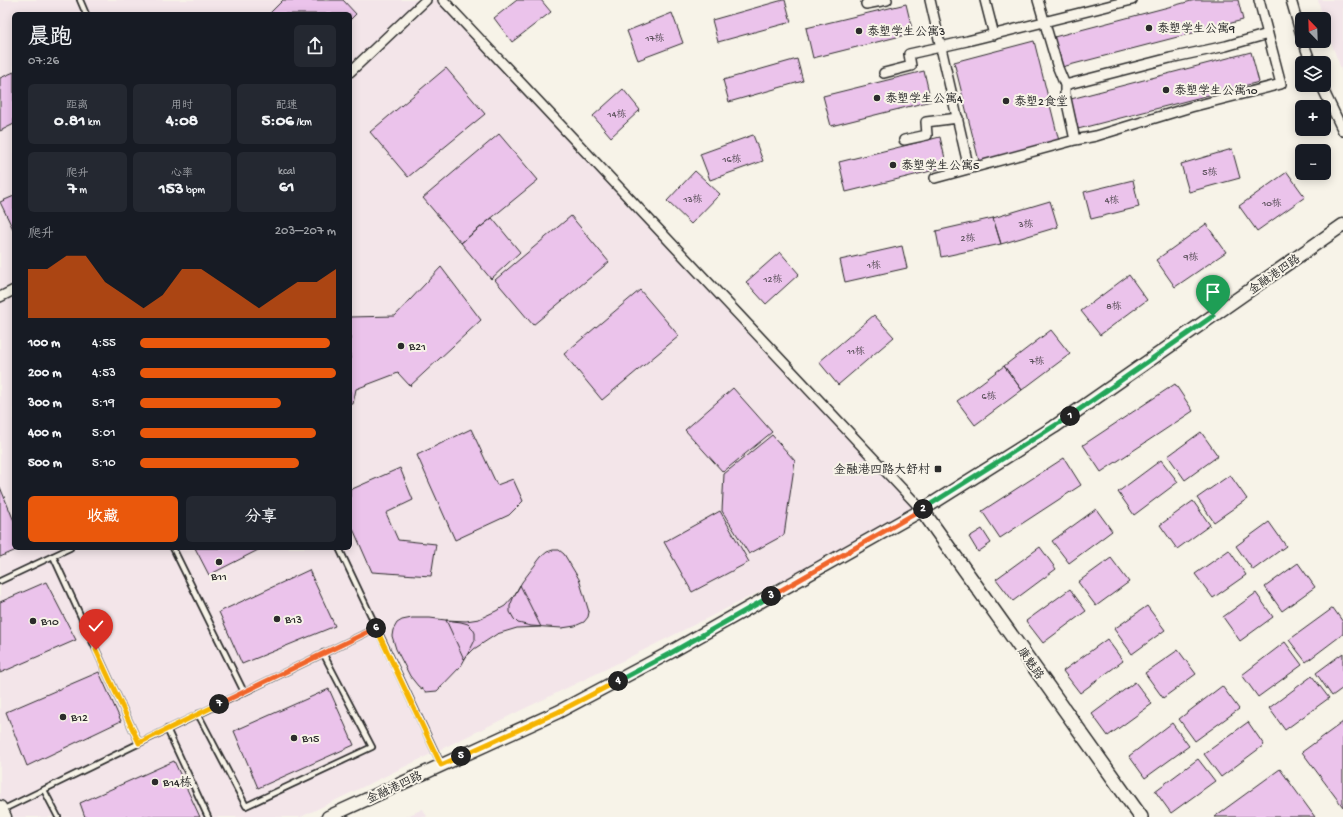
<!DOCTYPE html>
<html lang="zh">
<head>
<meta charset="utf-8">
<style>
	body { margin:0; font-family:"Gochi Hand","LXGW WenKai TC",sans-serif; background:#242831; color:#f1f3f6; height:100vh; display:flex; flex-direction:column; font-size:15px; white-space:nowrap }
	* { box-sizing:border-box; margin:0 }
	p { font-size:13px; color:#9ea1a6 }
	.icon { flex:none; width:22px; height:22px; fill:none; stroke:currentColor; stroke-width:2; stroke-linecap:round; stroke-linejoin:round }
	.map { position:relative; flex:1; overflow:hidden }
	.sheet { position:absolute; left:12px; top:12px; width:340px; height:538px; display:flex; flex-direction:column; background:#171b24; border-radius:6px; box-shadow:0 2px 10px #0003 }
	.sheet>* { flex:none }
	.needle { width:26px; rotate:337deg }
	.fabs { position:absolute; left:1295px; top:12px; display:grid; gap:8px }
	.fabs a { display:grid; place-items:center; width:36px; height:36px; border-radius:6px; background:#171b24; box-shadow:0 2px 10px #0003; font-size:20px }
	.pin { position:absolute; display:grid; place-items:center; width:34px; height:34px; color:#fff; margin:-41px -17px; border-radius:50% 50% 50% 0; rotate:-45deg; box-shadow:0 0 4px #0007 }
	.pin .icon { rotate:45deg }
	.km { position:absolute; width:20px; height:20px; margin:-10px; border-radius:50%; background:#222; color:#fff; font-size:11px; line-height:20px; text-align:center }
	.round { display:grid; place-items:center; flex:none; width:42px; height:42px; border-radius:6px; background:#242831 }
	.headline { display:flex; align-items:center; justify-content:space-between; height:68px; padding:0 16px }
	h1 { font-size:22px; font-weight:700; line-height:30px }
	.stats { display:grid; grid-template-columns:repeat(3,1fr); gap:6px; height:68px; padding:4px 16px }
	.stats div { display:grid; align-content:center; border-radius:6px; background:#242831; text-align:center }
	.stats b { font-size:17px; font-weight:700 }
	.stats small { font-size:11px; font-weight:400 }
	.stats p { font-size:11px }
	.chart { height:112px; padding:8px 16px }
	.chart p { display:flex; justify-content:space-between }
	.chart svg { width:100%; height:72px; margin-top:4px; fill:#ea580c; opacity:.7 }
	.button { display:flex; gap:8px; margin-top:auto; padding:8px 16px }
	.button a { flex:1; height:46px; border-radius:6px; background:#ea580c; color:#fff; font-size:16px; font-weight:700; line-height:46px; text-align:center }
	.button a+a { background:#242831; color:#f1f3f6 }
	ul { padding:0 16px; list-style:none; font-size:13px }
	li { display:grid; grid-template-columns:64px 48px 1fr; align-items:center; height:30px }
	li i { height:10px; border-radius:5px; background:#ea580c }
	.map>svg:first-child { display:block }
	.built { fill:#f3e5e9; fill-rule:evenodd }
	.building { fill:#ebc3eb; stroke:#2b2b2b }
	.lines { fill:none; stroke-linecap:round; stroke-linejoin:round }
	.service-casing { stroke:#2b2b2b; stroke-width:8 }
	.minor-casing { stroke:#2b2b2b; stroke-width:12 }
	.tertiary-casing { stroke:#2b2b2b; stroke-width:15 }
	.secondary-casing { stroke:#2b2b2b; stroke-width:16 }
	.service { stroke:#f7f3e8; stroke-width:4.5 }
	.minor { stroke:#f7f3e8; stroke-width:9 }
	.tertiary { stroke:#f7f3e8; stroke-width:12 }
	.secondary { stroke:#f7f3e8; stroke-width:13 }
	.split-1-casing { stroke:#fff; stroke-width:8 }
	.split-2-casing { stroke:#fff; stroke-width:8 }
	.split-3-casing { stroke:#fff; stroke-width:8 }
	.split-4-casing { stroke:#fff; stroke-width:8 }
	.split-5-casing { stroke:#fff; stroke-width:8 }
	.split-6-casing { stroke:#fff; stroke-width:8 }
	.split-7-casing { stroke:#fff; stroke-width:8 }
	.split-8-casing { stroke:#fff; stroke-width:8 }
	.split-1 { stroke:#22a559; stroke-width:5 }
	.split-2 { stroke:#22a559; stroke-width:5 }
	.split-3 { stroke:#f0652b; stroke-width:5 }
	.split-4 { stroke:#22a559; stroke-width:5 }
	.split-5 { stroke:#f5b400; stroke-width:5 }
	.split-6 { stroke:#f5b400; stroke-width:5 }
	.split-7 { stroke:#f0652b; stroke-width:5 }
	.split-8 { stroke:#f5b400; stroke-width:5 }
	.poi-dot { fill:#2b2b2b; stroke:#f7f3e8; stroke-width:1.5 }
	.labels { text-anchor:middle; stroke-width:4; stroke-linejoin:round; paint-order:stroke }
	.number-label { font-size:10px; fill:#5b515b }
	.poi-label { font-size:12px; fill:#2b2b2b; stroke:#f7f3e8; text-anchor:start }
	.street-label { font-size:12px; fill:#2b2b2b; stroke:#f7f3e8 }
</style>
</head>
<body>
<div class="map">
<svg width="1343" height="817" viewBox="0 0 1343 817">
	<rect width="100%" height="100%" fill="#f7f3e8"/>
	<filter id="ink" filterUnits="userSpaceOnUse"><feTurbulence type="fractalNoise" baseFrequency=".025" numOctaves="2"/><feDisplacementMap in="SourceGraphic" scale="8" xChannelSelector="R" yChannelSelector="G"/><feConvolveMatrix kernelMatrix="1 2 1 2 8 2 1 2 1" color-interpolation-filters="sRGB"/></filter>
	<g filter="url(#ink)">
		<path class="built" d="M 0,0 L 447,0 L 922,510 L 606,669 L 301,817 L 0,817 ZM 14,14 L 350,14 L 350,548 L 14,548 Z
			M 1318,0 L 1343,0 L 1343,74 L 1327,32 Z
			M 423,809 L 427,817 L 405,817 Z"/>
		<path class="building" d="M 283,0 L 343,0 L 356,14 L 350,20 L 350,14 L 269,14 Z
			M 517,0 L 541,0 L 551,12 L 512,42 L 494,18 Z
			M 783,0 L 785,0 L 791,22 L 718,42 L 712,20 Z
			M 1195,0 L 1238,0 L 1243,20 L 1062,67 L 1054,37 Z
			M 906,4 L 913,33 L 813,58 L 806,28 Z
			M 672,13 L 683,43 L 638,60 L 627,31 Z
			M 1034,41 L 1059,141 L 979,161 L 954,62 Z
			M 1251,52 L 1259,82 L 1078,129 L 1071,99 Z
			M 797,59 L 803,81 L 729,102 L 723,80 Z
			M 446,68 L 485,114 L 408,177 L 370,132 Z
			M 924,71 L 931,101 L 831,126 L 823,96 Z
			M 14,72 L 14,124 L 0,131 L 0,78 Z
			M 623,89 L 640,110 L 611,137 L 593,116 Z
			M 499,134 L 538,180 L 461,243 L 423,198 Z
			M 753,135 L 763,161 L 710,180 L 700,154 Z
			M 940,137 L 947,167 L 846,192 L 839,162 Z
			M 1232,149 L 1240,178 L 1189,192 L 1181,164 Z
			M 695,171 L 720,194 L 691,224 L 667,201 Z
			M 1287,172 L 1305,197 L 1257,231 L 1239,206 Z
			M 1133,180 L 1139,207 L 1091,219 L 1084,192 Z
			M 14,196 L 14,231 L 0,202 Z
			M 1050,201 L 1058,227 L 1001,244 L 993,218 Z
			M 571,216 L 609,262 L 533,325 L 495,280 Z
			M 492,218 L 520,252 L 491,279 L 461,243 Z
			M 993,218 L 1001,244 L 941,257 L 936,231 Z
			M 1206,224 L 1226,252 L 1175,287 L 1156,260 Z
			M 902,246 L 907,268 L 845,282 L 840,260 Z
			M 780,252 L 799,274 L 766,304 L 746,282 Z
			M 441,267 L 481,320 L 410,386 L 398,373 L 356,389 L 353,404 L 350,404 L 350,317 L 395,316 Z
			M 1129,275 L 1147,300 L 1100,335 L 1081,311 Z
			M 640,290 L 679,336 L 602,400 L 564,354 Z
			M 874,315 L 894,337 L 838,385 L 819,362 Z
			M 1051,330 L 1070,354 L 1022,390 L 1004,366 Z
			M 1004,366 L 1022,390 L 975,425 L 957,401 Z
			M 1175,384 L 1193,411 L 1101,472 L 1083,445 Z
			M 733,388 L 772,432 L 723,472 L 685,430 Z
			M 471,429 L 497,485 L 513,479 L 523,501 L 509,515 L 455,540 L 417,455 Z
			M 1201,432 L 1218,456 L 1185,480 L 1168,456 Z
			M 772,435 L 795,461 L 784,535 L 749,554 L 722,511 L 724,474 Z
			M 1064,458 L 1081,485 L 1000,538 L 982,511 Z
			M 1161,460 L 1178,482 L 1134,515 L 1118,492 Z
			M 400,468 L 413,500 L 386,513 L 398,540 L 436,544 L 431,576 L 372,572 L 350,522 L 350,490 Z
			M 1230,475 L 1247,499 L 1214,522 L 1197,498 Z
			M 0,487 L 14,521 L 14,548 L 21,548 L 0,557 Z
			M 1193,501 L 1210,525 L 1177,549 L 1160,525 Z
			M 1096,509 L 1112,531 L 1069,563 L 1052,541 Z
			M 720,511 L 749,562 L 692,592 L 664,542 Z
			M 1269,522 L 1286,546 L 1253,570 L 1236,546 Z
			M 982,529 L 991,543 L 978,552 L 969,537 Z
			M 1040,547 L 1056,569 L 1013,601 L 996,579 Z
			M 195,548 L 262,548 L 209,575 Z
			M 553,550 L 559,550 L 564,554 L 579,579 L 589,612 L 588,617 L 584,622 L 575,626 L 562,628 L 531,626 L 518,623 L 514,619 L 510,612 L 510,606 L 514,596 L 522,582 L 541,557 L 547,552 Z
			M 1229,550 L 1246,575 L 1213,598 L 1195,574 Z
			M 1111,558 L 1129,582 L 1096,606 L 1078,582 Z
			M 1298,563 L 1315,587 L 1282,611 L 1265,587 Z
			M 309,570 L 335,626 L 242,664 L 219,612 Z
			M 46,582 L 76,640 L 0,673 L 0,602 Z
			M 520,585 L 541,627 L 517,628 L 497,634 L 474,649 L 464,659 L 446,620 L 466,621 L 479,619 L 496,611 L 505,606 L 514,596 Z
			M 1070,589 L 1086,611 L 1043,643 L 1026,621 Z
			M 1256,593 L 1273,617 L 1240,641 L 1223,617 Z
			M 1147,606 L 1165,630 L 1132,654 L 1114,629 Z
			M 1333,608 L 1343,622 L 1343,634 L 1306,662 L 1289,640 Z
			M 412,618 L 430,618 L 461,622 L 468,624 L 473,629 L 475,633 L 475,640 L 471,648 L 461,666 L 437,691 L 426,692 L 418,686 L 410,676 L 396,649 L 392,636 L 393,630 L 397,623 L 402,620 Z
			M 1107,639 L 1123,661 L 1080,693 L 1063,671 Z
			M 1285,642 L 1302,665 L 1258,697 L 1242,675 Z
			M 1178,650 L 1196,674 L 1163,698 L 1145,673 Z
			M 1343,653 L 1343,688 L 1332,696 L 1316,673 Z
			M 99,672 L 121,721 L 27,766 L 6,712 Z
			M 1312,676 L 1329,698 L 1285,730 L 1269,708 Z
			M 1135,682 L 1152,704 L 1108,736 L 1092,714 Z
			M 1222,686 L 1239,709 L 1195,741 L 1179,719 Z
			M 329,689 L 354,745 L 258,788 L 234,731 Z
			M 1248,722 L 1264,745 L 1221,777 L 1204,754 Z
			M 1343,722 L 1343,807 L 1302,752 Z
			M 1172,723 L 1189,746 L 1145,778 L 1129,756 Z
			M 1198,759 L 1215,781 L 1171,813 L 1155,791 Z
			M 174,761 L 200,817 L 85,817 L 80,803 Z
			M 1280,769 L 1315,817 L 1214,817 Z"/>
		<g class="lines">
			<g class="service-casing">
				<path id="service" d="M 80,0 L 86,14
					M 173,548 L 244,692
					M 339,548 L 441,764
					M 53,556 L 139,743
					M 0,581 L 70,548
					M 198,714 L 246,806 L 372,747 L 323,653
					M 167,729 L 208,817
					M 44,790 L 58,817
					M 2,810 L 376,628"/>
			</g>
			<g class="minor-casing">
				<path id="minor" d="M 443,0 L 922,510
					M 930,0 L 969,169
					M 985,0 L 994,35
					M 1038,0 L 1058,68 L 1065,85 L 1065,94 L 1075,140
					M 1291,0 L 1302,38
					M 866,4 L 887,0
					M 1303,41 L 1311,63
					M 350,72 L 426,0
					M 884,73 L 911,66 L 909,54 L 967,41 L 1132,0
					M 1065,85 L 1170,58 L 1226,46 L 1268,34
					M 1321,85 L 1343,131
					M 904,140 L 927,135 L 926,122 L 958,118
					M 935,178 L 1075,140 L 1096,136 L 1191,107 L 1281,84 L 1259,0
					M 0,297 L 14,290"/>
			</g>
			<g class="tertiary-casing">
				<path id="tertiary" d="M 0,807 L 5,817
					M 328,817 L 558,712 L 669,653 L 922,510 L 1054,427 L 1343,225"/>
			</g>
			<g class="secondary-casing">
				<path id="secondary" d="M 922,510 L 1141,817"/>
			</g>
			<use href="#service" class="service"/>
			<use href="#minor" class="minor"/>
			<use href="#tertiary" class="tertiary"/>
			<use href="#secondary" class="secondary"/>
		</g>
	</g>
	<g class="lines" filter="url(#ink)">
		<g class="split-1-casing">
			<path id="split-1" d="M 1070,416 L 1213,316"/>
		</g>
		<g class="split-2-casing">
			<path id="split-2" d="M 923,509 L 1070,416"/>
		</g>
		<g class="split-3-casing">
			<path id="split-3" d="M 771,596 L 923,509"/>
		</g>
		<g class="split-4-casing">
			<path id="split-4" d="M 618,681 L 669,654 L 771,596"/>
		</g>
		<g class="split-5-casing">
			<path id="split-5" d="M 461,756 L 558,712 L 618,681"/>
		</g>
		<g class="split-6-casing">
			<path id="split-6" d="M 376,628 L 441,765 L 461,756"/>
		</g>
		<g class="split-7-casing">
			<path id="split-7" d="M 219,704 L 376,628"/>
		</g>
		<g class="split-8-casing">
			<path id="split-8" d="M 96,650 L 139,743 L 219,704"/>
		</g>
		<use href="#split-1" class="split-1"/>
		<use href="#split-2" class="split-2"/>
		<use href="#split-3" class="split-3"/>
		<use href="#split-4" class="split-4"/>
		<use href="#split-5" class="split-5"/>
		<use href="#split-6" class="split-6"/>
		<use href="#split-7" class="split-7"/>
		<use href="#split-8" class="split-8"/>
	</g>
	<g class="poi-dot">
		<circle cx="1149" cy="28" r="4"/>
		<circle cx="859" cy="31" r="4"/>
		<circle cx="1166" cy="90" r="4"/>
		<circle cx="877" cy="98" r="4"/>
		<circle cx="1006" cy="101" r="4"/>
		<circle cx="893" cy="165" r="4"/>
		<circle cx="401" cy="346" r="4"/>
		<rect x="934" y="465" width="8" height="8" rx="2"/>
		<circle cx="219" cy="562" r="4"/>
		<circle cx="277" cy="619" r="4"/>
		<circle cx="33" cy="621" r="4"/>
		<circle cx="63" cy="717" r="4"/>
		<circle cx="294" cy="738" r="4"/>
		<circle cx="155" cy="782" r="4"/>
	</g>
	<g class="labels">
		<g class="number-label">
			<text x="655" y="41">17栋</text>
			<text x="617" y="117">14栋</text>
			<text x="732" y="162">16栋</text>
			<text x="1210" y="175">5栋</text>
			<text x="693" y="202">13栋</text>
			<text x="1112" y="203">4栋</text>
			<text x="1272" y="206">10栋</text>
			<text x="1026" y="227">3栋</text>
			<text x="968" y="241">2栋</text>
			<text x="1191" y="260">9栋</text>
			<text x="874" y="268">1栋</text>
			<text x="773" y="282">12栋</text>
			<text x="1114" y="309">8栋</text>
			<text x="856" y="354">11栋</text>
			<text x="1037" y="364">7栋</text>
			<text x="989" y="399">6栋</text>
		</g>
		<g class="poi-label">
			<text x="1157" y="32">泰塑学生公寓9</text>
			<text x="867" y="35">泰塑学生公寓3</text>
			<text x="1174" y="94">泰塑学生公寓10</text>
			<text x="885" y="102">泰塑学生公寓4</text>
			<text x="1014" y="105">泰塑2食堂</text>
			<text x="901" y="169">泰塑学生公寓5</text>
			<text x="409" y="350">B21</text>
			<text x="930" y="473" text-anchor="end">金融港四路大舒村</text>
			<text x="219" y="580" text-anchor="middle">B11</text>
			<text x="285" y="623">B13</text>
			<text x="41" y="625">B10</text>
			<text x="71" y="721">B12</text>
			<text x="302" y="742">B15</text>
			<text x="163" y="786">B14栋</text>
		</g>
		<g class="street-label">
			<text transform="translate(1274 274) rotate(-35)" y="4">金融港四路</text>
			<text transform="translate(1031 663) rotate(55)" y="4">康魅路</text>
			<text transform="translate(394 787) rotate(-25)" y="4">金融港四路</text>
		</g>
	</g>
</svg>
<div class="fabs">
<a><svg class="needle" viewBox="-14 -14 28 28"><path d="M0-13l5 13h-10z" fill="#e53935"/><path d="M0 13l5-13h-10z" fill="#9ea1a6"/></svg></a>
<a><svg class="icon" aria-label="layers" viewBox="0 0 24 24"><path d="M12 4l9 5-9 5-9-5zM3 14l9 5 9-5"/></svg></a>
<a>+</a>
<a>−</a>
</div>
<div class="pin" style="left:1213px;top:316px;background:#1e9e55"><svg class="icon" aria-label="arrive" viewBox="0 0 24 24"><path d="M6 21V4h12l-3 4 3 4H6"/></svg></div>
<div class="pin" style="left:96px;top:650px;background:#d93025"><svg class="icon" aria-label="check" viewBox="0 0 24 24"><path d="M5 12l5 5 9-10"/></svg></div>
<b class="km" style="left:1070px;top:416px">1</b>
<b class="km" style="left:923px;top:509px">2</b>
<b class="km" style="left:771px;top:596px">3</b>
<b class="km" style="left:618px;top:681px">4</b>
<b class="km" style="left:461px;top:756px">5</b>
<b class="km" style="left:376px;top:628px">6</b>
<b class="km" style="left:219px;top:704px">7</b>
<section class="sheet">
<div class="headline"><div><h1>晨跑</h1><p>07:26</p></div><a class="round"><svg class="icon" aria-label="share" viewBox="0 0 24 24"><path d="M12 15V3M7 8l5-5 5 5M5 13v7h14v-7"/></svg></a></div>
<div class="stats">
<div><p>距离</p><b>0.81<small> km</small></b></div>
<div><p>用时</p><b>4:08</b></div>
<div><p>配速</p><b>5:06<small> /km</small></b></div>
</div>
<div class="stats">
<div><p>爬升</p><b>7<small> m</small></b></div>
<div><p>心率</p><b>153<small> bpm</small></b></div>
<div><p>kcal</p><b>61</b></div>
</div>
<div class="chart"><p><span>爬升</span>203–207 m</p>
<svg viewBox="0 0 160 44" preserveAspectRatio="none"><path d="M0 44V14L10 14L20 6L30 6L40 22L50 30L60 38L70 30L80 14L90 14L100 22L110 30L120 38L130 30L140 22L150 22L160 14V44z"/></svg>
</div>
<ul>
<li><b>100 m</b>4:55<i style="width:97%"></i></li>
<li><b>200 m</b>4:53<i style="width:100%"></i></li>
<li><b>300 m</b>5:19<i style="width:72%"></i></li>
<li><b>400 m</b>5:01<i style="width:90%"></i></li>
<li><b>500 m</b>5:10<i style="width:81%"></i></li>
</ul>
<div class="button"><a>收藏</a><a>分享</a></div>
</section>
</div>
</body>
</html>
